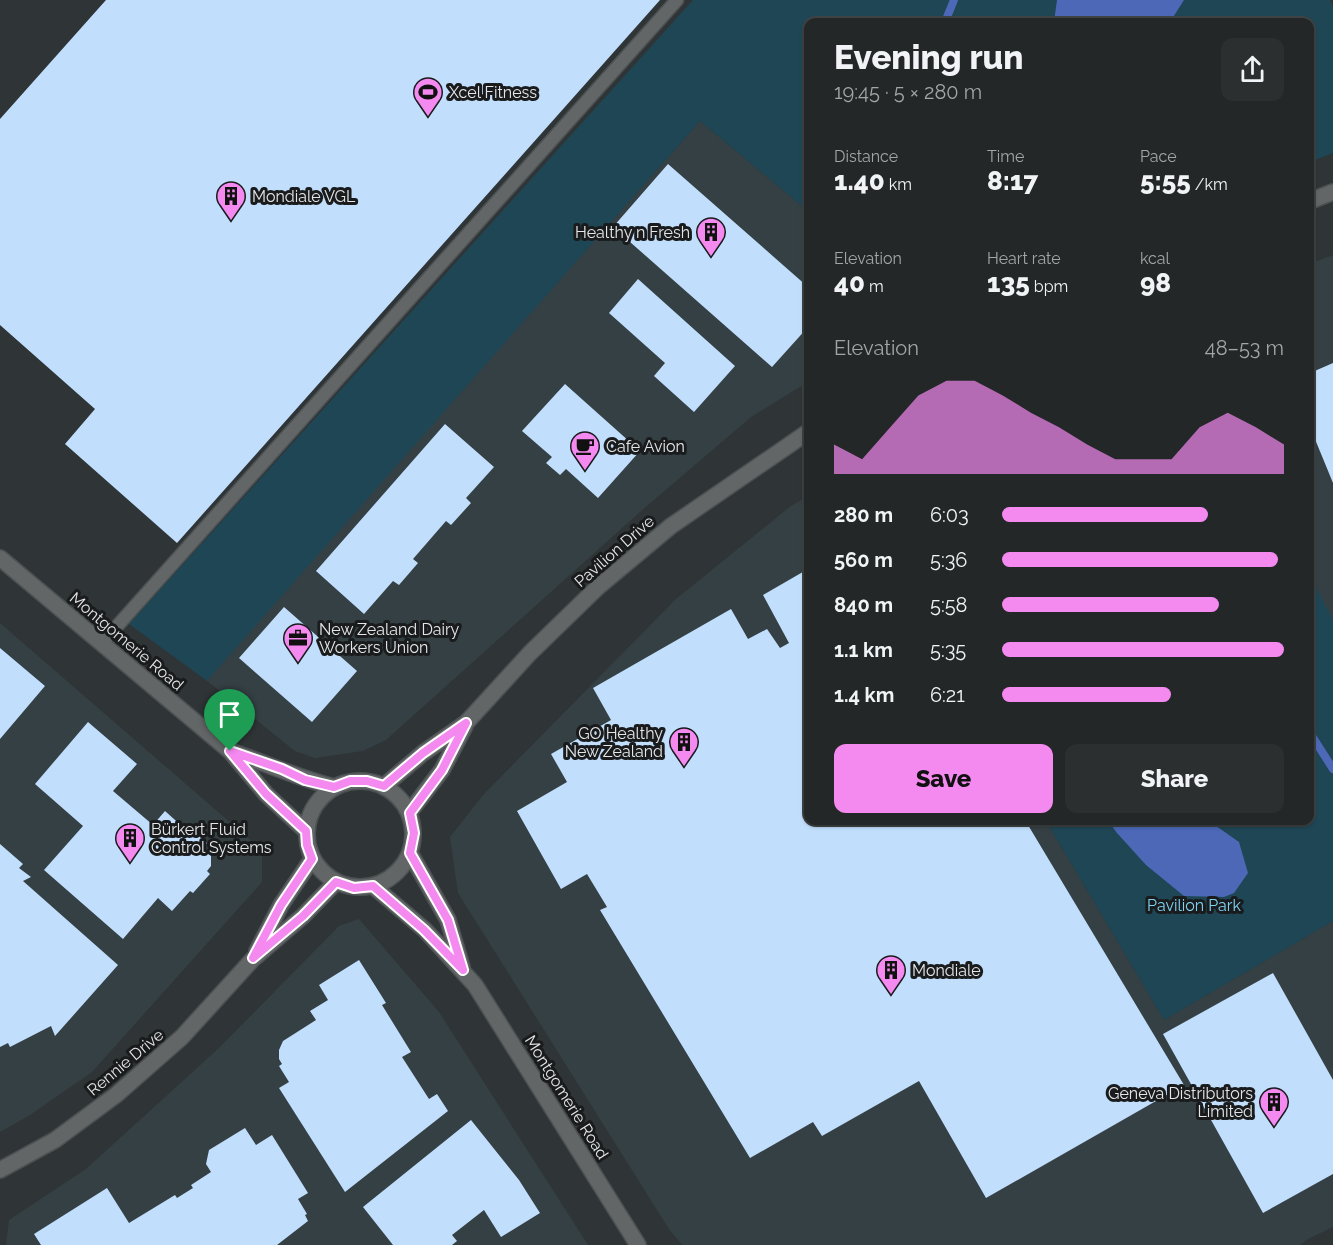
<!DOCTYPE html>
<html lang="en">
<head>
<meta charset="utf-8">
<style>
	body { margin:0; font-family:Raleway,sans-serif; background:#2b2f30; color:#f1f3f6; height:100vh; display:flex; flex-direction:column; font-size:22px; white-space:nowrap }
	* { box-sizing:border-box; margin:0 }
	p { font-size:20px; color:#a3a5a8 }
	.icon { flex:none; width:33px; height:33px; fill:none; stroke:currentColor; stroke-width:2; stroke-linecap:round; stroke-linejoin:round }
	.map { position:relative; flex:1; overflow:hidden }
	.side { position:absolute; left:804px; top:18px; width:510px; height:807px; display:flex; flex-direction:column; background:#232728; border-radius:12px; box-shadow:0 2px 4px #0004,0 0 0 2px #404445 }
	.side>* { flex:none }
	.pin { position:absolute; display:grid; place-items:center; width:51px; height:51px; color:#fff; margin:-62px -26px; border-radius:50% 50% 50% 0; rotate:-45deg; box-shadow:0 0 6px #0007 }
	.pin .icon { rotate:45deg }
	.round { display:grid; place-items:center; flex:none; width:63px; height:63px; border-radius:12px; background:#2b2f30 }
	.summary { display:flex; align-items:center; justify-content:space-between; height:102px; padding:0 30px }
	h1 { font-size:33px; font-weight:800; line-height:45px }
	.metrics { display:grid; grid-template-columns:repeat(3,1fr); gap:9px; height:102px; padding:6px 30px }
	.metrics div { display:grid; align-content:center }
	.metrics b { font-size:26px; font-weight:800 }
	.metrics small { font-size:16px; font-weight:400 }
	.metrics p { font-size:16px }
	.chart { height:168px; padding:12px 30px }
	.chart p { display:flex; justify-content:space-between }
	.chart svg { width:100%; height:108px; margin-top:6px; fill:#f489f0; opacity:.7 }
	.cta { display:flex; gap:12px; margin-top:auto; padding:12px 30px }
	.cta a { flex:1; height:69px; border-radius:12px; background:#f489f0; color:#111; font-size:24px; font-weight:800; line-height:69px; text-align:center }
	.cta a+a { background:#2b2f30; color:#f1f3f6 }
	ul { padding:0 30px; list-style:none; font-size:20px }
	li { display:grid; grid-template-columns:96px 72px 1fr; align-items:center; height:45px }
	li i { height:15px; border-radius:8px; background:#f489f0 }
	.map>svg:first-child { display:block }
	.built { fill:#354045 }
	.green { fill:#1f4655 }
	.water { fill:#4c68b7 }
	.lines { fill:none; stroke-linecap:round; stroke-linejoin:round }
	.stream { stroke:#4c68b7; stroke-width:8 }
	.building { fill:#c1dffc }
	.service-casing { stroke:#4c5153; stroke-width:15 }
	.minor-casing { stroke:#4c5153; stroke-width:18 }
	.tertiary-casing { stroke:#4c5153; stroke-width:18 }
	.service { stroke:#636667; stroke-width:12 }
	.minor { stroke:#636667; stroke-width:15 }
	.tertiary { stroke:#636667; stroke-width:15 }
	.route-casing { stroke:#fff; stroke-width:12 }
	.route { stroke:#f489f0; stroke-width:8 }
	.labels { text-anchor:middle; stroke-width:6; stroke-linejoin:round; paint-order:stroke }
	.poi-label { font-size:16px; fill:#e4e7e9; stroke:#191b1c; text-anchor:start }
	.street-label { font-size:16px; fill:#e4e7e9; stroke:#191b1c }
	.park-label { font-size:16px; fill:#7ed2f4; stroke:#191b1c }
</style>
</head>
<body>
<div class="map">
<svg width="1333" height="1245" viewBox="0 0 1333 1245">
	<rect width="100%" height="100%" fill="#2f3436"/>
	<path class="built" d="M 700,121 L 808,211 L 808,382 L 751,417 L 641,511 L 386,740 L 363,751 L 315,758 L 295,751 L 206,680 Z
		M 1333,255 L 1333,620 L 1310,584 L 1310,264 Z
		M 808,496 L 808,820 L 1046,821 L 1164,1020 L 1333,921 L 1333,1227 L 1308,1239 L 1300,1245 L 682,1245 L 669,1229 L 458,893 L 450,837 L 484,794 L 676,599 L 791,506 Z
		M 0,623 L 262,850 L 262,882 L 92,1072 L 30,1115 L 0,1132 Z
		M 359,919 L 439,1012 L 588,1245 L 6,1245 L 9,1220 L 86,1169 L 219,1048 L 339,926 Z"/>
	<path class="green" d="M 693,0 L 1330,0 L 1333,7 L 1333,153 L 1310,162 L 1310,22 L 808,22 L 808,211 L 700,121 L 207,681 L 129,624 Z
		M 1310,576 L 1333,620 L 1333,921 L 1164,1020 L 1046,821 L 1310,820 Z"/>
	<path class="water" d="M 1057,0 L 1184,0 L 1170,22 L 1054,22 Z
		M 1108,821 L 1209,821 L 1239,842 L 1248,873 L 1234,893 L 1224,897 L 1184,896 L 1146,865 L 1117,833 Z"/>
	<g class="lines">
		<path class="stream" d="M 945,22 L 954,0
			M 1310,733 L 1333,769"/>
	</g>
	<path class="building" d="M 106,0 L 660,0 L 177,543 L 65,444 L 95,409 L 0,325 L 0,119 Z
		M 668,164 L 808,287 L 808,327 L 772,367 L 613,227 Z
		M 638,279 L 735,366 L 694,412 L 654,376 L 665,363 L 609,313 Z
		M 1333,363 L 1333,483 L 1310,427 L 1310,373 Z
		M 565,384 L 640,451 L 598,498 L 566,469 L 560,475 L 546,463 L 552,457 L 522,431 Z
		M 445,424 L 494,467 L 466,498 L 471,503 L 451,525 L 446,521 L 413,559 L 418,563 L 399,585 L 393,581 L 364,614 L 316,571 Z
		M 808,569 L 808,820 L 1025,820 L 1184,1085 L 986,1198 L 919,1081 L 822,1136 L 813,1122 L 750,1158 L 600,910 L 607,907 L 587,874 L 561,889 L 517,811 L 567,782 L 551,754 L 611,720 L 593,688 L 731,609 L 748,639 L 767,629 L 780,648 L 789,643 L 763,595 Z
		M 284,607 L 357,671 L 312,722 L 239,658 Z
		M 0,648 L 45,686 L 0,739 Z
		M 88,722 L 137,764 L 113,791 L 153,825 L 165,811 L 184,828 L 187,826 L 207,843 L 204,846 L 211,856 L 211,866 L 207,871 L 210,874 L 193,893 L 190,891 L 172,911 L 158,898 L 123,939 L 44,870 L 83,826 L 35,784 Z
		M 0,844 L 23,864 L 19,868 L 31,877 L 23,881 L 118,965 L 55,1036 L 51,1026 L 10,1047 L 8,1043 L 0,1047 Z
		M 359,960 L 386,1003 L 382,1005 L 411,1052 L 402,1057 L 429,1099 L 437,1094 L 448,1111 L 345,1192 L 279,1088 L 289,1082 L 279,1066 L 282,1064 L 279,1059 L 279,1050 L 283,1041 L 316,1020 L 310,1011 L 328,1000 L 319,985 Z
		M 1273,973 L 1333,1080 L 1333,1174 L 1263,1213 L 1163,1034 Z
		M 471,1120 L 519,1180 L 540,1213 L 501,1237 L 484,1210 L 452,1235 L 457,1241 L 452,1245 L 393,1245 L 363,1207 Z
		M 245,1128 L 256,1145 L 272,1135 L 308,1193 L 298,1199 L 307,1214 L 305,1215 L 308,1221 L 277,1245 L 41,1245 L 34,1234 L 107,1188 L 129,1223 L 175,1195 L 177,1198 L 193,1188 L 191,1185 L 211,1172 L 206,1164 L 209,1150 Z"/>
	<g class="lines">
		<g class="service-casing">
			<path id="service" d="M 102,643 L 677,0"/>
		</g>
		<g class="minor-casing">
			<path id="minor" d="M 1310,201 L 1333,192
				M 384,786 L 423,753 L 466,723 L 530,653 L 598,587 L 671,526 L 808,432
				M 409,813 L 442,770 L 465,726
				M 257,951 L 281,905 L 312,859
				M 0,1170 L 55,1140 L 116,1095 L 182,1037 L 253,959 L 303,916 L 336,882"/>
		</g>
		<g class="tertiary-casing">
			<path id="tertiary" d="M 0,558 L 230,751 L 266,794 L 306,831
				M 230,751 C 265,763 298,778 334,787
				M307 834a53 53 0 1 1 106 0a53 53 0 1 1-106 0Z
				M 410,853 L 448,920 L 462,967
				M 373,886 L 425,930 L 475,985 L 638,1245"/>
		</g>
		<use href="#service" class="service"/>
		<use href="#minor" class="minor"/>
		<use href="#tertiary" class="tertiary"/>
	</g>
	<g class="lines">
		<g class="route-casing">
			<path id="route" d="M 466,723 L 442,770 L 410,813 L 414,833 L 410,853 L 448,920 L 463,970 L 424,930 L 373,886 L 354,888 L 336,882 L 303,916 L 253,958 L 281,905 L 312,859 L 307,845 L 306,831 L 266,794 L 230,751 L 282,769 L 305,780 L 334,787 L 350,781 L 367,781 L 384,786 L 423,753 Z"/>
		</g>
		<use href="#route" class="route"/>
	</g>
	<defs>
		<g id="stadium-pin" transform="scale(1.5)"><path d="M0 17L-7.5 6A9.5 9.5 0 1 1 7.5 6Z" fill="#f489f0" stroke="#191b1c"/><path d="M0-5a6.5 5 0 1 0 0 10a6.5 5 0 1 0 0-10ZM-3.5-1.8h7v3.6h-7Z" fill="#111"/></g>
		<g id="building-pin" transform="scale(1.5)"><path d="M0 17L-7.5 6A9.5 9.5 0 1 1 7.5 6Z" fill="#f489f0" stroke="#191b1c"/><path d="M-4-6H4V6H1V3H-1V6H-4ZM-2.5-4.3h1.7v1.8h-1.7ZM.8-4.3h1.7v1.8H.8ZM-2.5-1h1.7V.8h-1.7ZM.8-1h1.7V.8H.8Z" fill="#111"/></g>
		<g id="cafe-pin" transform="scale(1.5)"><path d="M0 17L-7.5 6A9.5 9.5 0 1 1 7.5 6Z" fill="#f489f0" stroke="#191b1c"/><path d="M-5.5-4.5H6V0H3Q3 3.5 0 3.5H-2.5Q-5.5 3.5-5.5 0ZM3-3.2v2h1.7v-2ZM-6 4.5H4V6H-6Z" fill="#111"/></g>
		<g id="office-pin" transform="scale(1.5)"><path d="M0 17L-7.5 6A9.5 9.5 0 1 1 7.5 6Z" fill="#f489f0" stroke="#191b1c"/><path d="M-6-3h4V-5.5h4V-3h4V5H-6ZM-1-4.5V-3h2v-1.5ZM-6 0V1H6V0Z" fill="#111"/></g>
	</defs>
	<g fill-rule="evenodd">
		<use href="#stadium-pin" x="428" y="92"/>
		<use href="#building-pin" x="231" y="196"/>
		<use href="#building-pin" x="711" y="232"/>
		<use href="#cafe-pin" x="585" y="446"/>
		<use href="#office-pin" x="298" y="638"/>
		<use href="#building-pin" x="684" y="742"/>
		<use href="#building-pin" x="130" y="838"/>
		<use href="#building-pin" x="891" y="970"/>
		<use href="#building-pin" x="1274" y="1102"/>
	</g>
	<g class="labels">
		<g class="poi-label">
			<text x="449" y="98">Xcel Fitness</text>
			<text x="252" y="202">Mondiale VGL</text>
			<text x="690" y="238" text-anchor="end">Healthy n Fresh</text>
			<text x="606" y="452">Cafe Avion</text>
			<text x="319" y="635">New Zealand Dairy<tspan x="319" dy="18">Workers Union</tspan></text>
			<text x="663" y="739" text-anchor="end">GO Healthy<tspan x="663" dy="18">New Zealand</tspan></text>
			<text x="151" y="835">Bürkert Fluid<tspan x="151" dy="18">Control Systems</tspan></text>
			<text x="912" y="976">Mondiale</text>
			<text x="1253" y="1099" text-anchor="end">Geneva Distributors<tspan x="1253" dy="18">Limited</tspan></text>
		</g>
		<g class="street-label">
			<text transform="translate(614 551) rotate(-41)" y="6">Pavilion Drive</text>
			<text transform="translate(127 641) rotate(40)" y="6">Montgomerie Road</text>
			<text transform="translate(125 1062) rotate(-40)" y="6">Rennie Drive</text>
			<text transform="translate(567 1097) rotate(58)" y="6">Montgomerie Road</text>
		</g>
		<g class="park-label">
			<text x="1194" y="911">Pavilion Park</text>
		</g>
	</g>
</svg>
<div class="pin" style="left:230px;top:751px;background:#1e9e55"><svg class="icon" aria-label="arrive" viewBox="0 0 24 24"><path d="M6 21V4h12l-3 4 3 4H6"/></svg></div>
<section class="side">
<div class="summary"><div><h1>Evening run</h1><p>19:45 · 5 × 280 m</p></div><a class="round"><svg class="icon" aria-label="share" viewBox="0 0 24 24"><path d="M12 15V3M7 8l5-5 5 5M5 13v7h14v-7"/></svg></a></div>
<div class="metrics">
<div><p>Distance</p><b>1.40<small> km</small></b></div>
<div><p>Time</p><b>8:17</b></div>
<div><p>Pace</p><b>5:55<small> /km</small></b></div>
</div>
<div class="metrics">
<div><p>Elevation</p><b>40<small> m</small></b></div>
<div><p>Heart rate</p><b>135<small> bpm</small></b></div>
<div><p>kcal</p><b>98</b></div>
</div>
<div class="chart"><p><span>Elevation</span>48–53 m</p>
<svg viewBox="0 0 160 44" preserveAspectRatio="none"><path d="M0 44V32L10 38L20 25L30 12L40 6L50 6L60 12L70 19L80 25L90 32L100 38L110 38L120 38L130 25L140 19L150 25L160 32V44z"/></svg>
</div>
<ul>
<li><b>280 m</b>6:03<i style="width:73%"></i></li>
<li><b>560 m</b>5:36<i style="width:98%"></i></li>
<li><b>840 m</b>5:58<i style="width:77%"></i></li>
<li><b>1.1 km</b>5:35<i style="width:100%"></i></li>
<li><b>1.4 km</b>6:21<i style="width:60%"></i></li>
</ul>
<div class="cta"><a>Save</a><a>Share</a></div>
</section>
</div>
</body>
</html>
